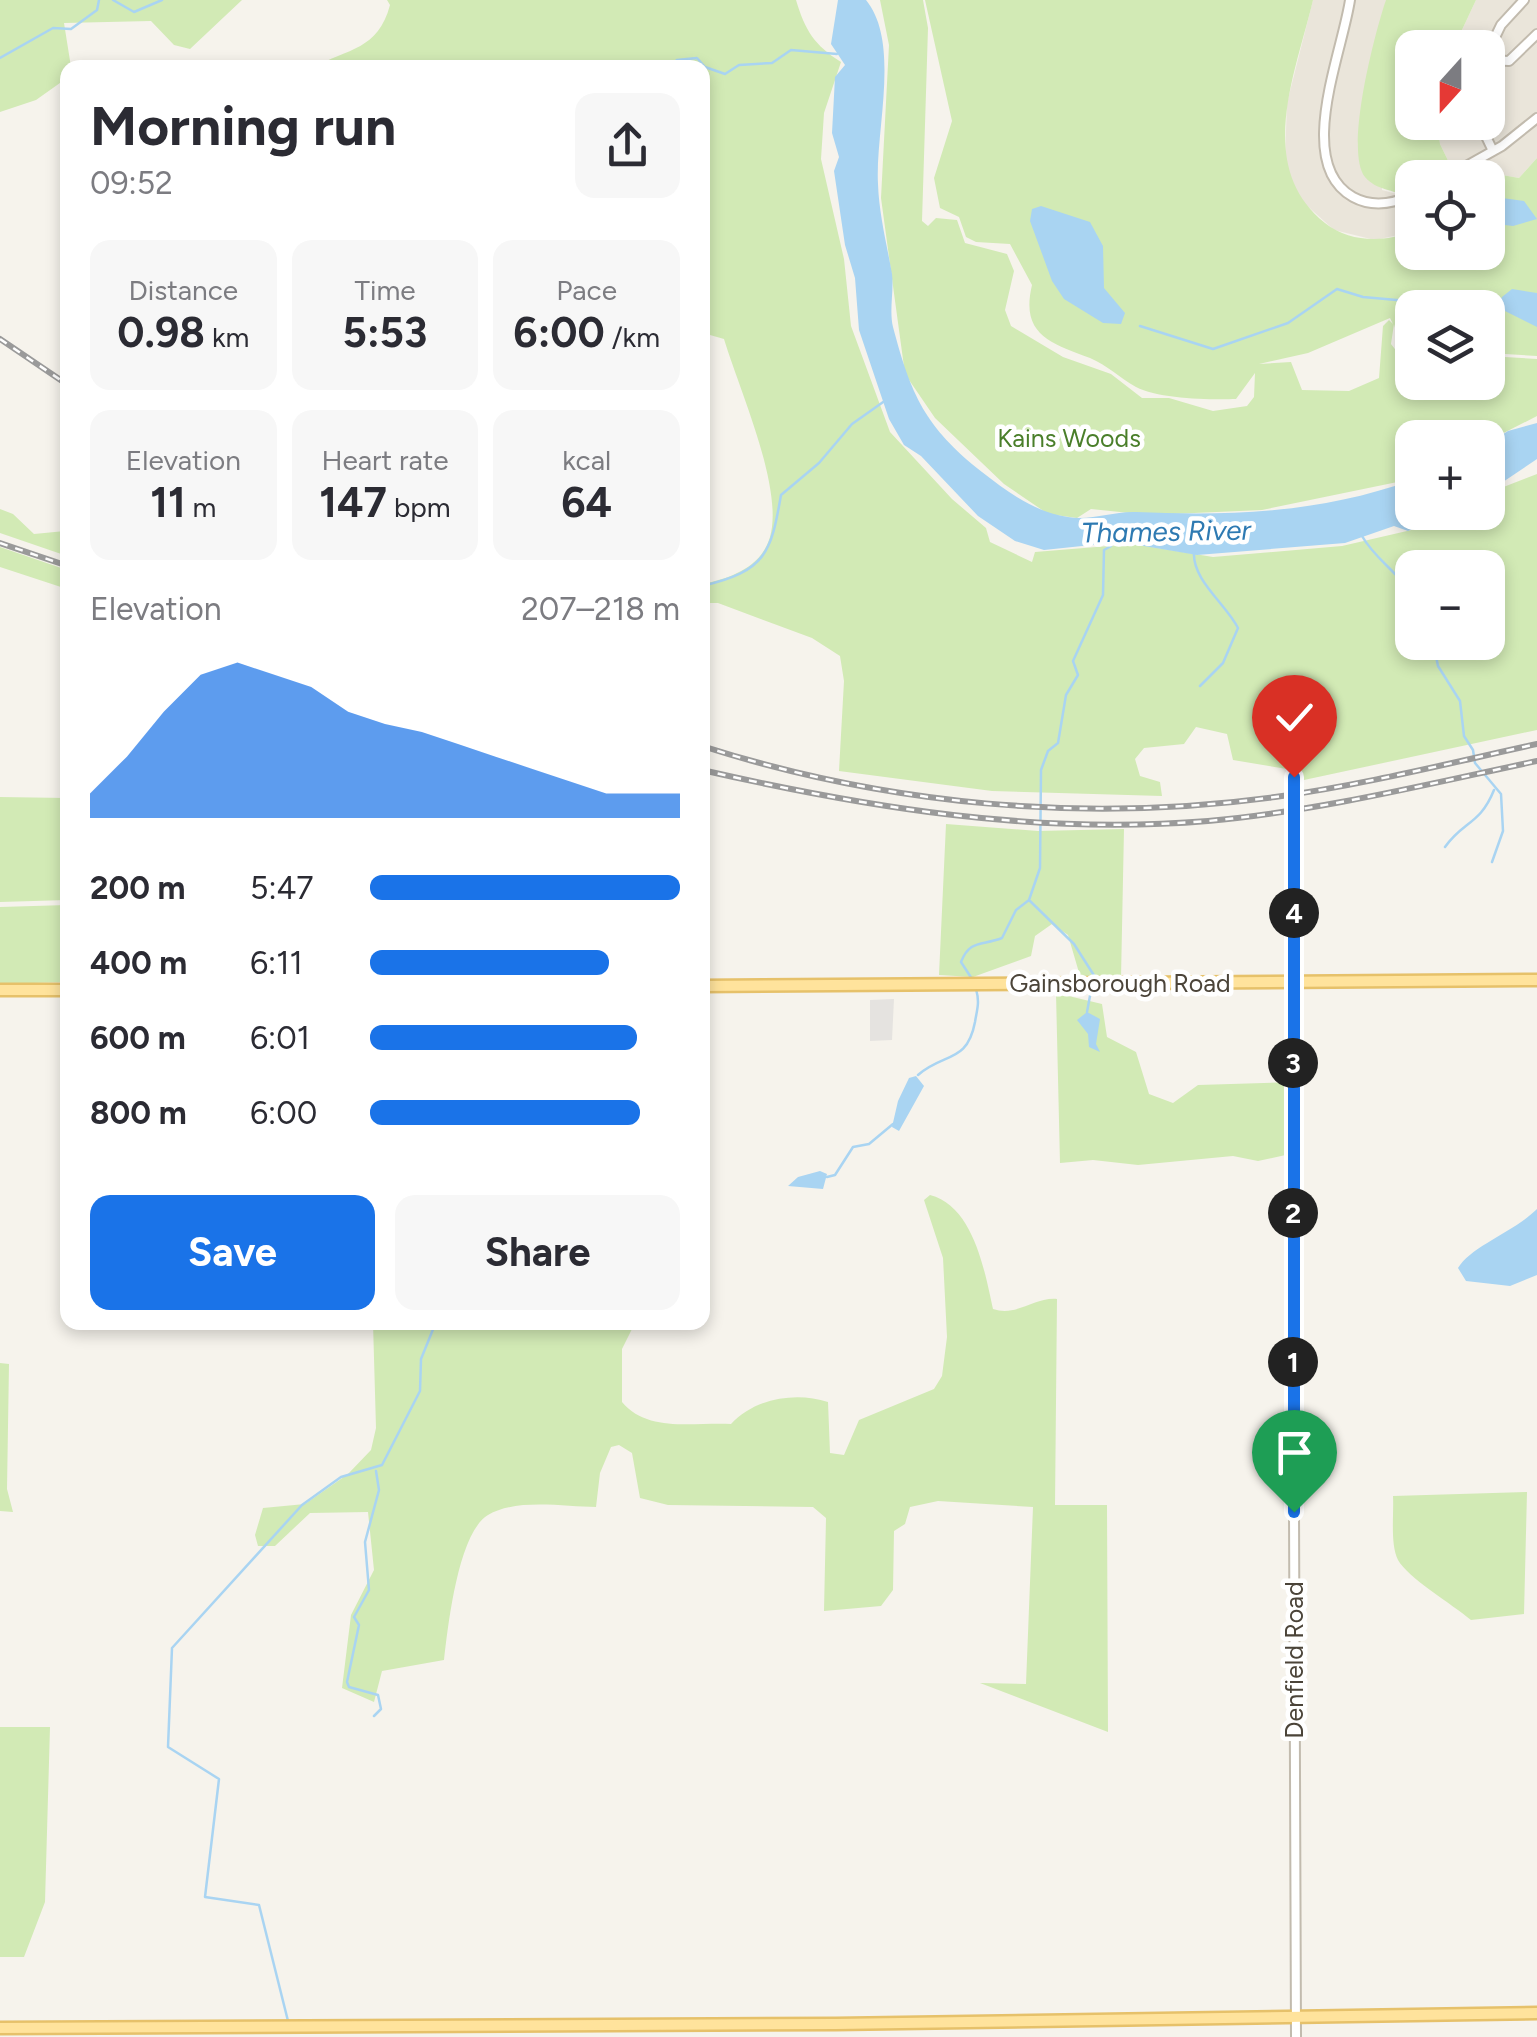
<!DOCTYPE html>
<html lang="en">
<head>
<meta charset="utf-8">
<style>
	body { margin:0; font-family:Figtree,sans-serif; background:#f7f7f7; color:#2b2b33; height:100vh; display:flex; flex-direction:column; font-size:38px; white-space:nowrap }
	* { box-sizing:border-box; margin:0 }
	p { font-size:32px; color:#7c7c81 }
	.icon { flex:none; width:55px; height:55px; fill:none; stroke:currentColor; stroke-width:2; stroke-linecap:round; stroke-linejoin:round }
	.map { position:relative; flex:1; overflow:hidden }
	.panel { position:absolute; left:60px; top:60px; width:650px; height:1270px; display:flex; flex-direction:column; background:#fff; border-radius:20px; box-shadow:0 5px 15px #0003 }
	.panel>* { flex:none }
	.needle { width:65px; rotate:201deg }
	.fabs { position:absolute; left:1395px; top:30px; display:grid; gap:20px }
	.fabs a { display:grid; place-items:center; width:110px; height:110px; border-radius:20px; background:#fff; box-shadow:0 5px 15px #0003; font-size:50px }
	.pin { position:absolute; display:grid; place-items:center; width:85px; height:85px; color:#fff; margin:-102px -42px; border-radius:50% 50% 50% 0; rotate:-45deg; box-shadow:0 0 10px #0007 }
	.pin .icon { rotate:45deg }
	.km { position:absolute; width:50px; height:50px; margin:-25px; border-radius:50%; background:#222; color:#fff; font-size:28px; line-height:50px; text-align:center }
	.round { display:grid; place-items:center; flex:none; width:105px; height:105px; border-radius:20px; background:#f7f7f7 }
	.headline { display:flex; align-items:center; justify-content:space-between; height:170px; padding:0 30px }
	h1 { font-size:55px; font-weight:700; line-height:75px }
	.metrics { display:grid; grid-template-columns:repeat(3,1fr); gap:15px; height:170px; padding:10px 30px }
	.metrics div { display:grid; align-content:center; border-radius:20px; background:#f7f7f7; text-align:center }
	.metrics b { font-size:42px; font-weight:700 }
	.metrics small { font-size:28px; font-weight:400 }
	.metrics p { font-size:28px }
	.chart { height:280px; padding:20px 30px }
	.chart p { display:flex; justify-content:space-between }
	.chart svg { width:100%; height:180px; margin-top:10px; fill:#1a73e8; opacity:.7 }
	.button { display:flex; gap:20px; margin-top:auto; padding:20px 30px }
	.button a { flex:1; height:115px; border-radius:20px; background:#1a73e8; color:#fff; font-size:40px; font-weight:700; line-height:115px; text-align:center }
	.button a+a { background:#f7f7f7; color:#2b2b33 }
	ul { padding:0 30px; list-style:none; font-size:32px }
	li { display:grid; grid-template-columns:160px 120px 1fr; align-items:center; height:75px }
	li i { height:25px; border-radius:12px; background:#1a73e8 }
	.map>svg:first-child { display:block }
	.residential { fill:#eae5da }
	.green { fill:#d2eab5; fill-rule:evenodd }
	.parking { fill:#e5e3e0 }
	.water { fill:#a9d4f2 }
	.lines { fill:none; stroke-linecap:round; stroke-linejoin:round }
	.stream { stroke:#a9d4f2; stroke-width:2.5 }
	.minor-casing { stroke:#c2bbae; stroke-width:12 }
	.major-casing { stroke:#e6c16a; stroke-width:15 }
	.minor { stroke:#fff; stroke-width:8 }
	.major { stroke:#ffe39c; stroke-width:10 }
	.rail-casing { stroke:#9a9a9a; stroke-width:6 }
	.rail { stroke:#fff; stroke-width:2.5; stroke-dasharray:8; stroke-linecap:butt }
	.minor-bridge-casing { stroke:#c2bbae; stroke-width:12; stroke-linecap:butt }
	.minor-bridge { stroke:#fff; stroke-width:8 }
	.route-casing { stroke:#fff; stroke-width:20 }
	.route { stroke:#1a73e8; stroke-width:12 }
	.labels { text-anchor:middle; stroke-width:9; stroke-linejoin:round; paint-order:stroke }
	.park-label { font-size:25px; fill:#4a7f2a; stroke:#fff }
	.street-label { font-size:25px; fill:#4b4439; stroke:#fff }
	.water-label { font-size:28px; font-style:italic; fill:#2e7ab2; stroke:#fff }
</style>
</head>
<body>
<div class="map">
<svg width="1537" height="2037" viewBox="0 0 1537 2037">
	<rect width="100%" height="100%" fill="#f6f3ec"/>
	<path class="residential" d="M 1313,0 L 1386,0 L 1382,190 L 1407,197 L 1412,232 L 1375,240 L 1334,230 L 1304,203 L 1290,181 L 1285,159 L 1287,103 Z
		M 1476,0 L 1537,0 L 1537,158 L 1519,178 L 1474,170 L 1456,177 L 1440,144 L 1437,123 L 1488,122 L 1488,48 L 1454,47 Z"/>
	<path class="green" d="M 0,0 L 242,0 L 190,49 L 174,45 L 151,21 L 64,23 L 71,67 L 68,68 L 67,78 L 36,100 L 0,112 Z
		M 387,0 L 796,0 C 805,30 814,45 841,62 L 824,113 L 821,159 L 844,259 L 851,326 L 890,432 L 952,499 L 986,528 L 990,542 L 1032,562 L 1035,552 L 1133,544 L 1213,557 L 1342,546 L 1433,525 L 1454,513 L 1488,512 L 1488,493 L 1537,474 L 1537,730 L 1304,780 L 1293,770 L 1233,760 L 1227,734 L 1196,727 L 1184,744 L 1144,748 L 1135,759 L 1140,776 L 1160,782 L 1162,796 L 992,791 L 839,771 L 844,681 L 840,656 L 812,638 L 718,603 L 703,603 L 703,584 C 730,578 761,568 770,537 C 784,488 739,389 724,339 L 703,333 L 702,68 L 312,68 C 349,48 378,50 390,5 ZM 1412,568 L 1488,568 L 1488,642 L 1412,642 Z
		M 880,0 L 923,0 L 928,28 L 922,221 L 928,226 L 936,218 L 957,220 L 965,243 L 1007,254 L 1014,271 L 1005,310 L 1011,326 L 1063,357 L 1111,374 L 1142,398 L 1169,398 L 1213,411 L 1247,406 L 1254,397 L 1255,373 L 1236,399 C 1211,400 1158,399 1136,387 C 1120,378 1107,365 1090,358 C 1051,343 1020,335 1032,285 L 1010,244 L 976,242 L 966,237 L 959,217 L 940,208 L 934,178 L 952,121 L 925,0 L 1313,0 C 1296,73 1254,166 1325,223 C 1350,243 1384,242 1412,232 L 1412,252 L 1488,252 L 1488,178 L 1460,177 L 1474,170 L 1519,178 L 1537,158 L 1537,356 L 1488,353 L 1488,308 L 1412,308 L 1412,356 L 1401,352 L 1394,324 L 1391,344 L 1401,357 L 1412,362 L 1412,382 L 1488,382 L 1488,356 L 1537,359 L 1537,416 L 1488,441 L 1488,438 L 1412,438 L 1412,479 L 1262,510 L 1149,515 L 1091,509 L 1077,518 L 1048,514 L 1004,484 L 935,418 L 905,374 L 881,198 L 889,45 ZM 1390,318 L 1393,324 L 1389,320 L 1383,326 L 1379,378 L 1349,391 L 1302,390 L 1291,362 L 1259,364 L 1308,353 Z
		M 1386,0 L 1476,0 L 1454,47 L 1412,48 L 1412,122 L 1437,123 L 1440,144 L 1456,177 L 1412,178 L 1412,214 L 1407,197 C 1393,189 1377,191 1365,177 C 1344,151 1375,32 1386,0 Z
		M 0,509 L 13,514 L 34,534 L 65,531 L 67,556 L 0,533 Z
		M 0,547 L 67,570 L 67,589 L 0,567 Z
		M 0,797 L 67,798 L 67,900 L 0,902 Z
		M 946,824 L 1038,831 L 1124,829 L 1121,978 L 1080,976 L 1068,935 L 1052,924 L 1035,936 L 1031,956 L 973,977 L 939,975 Z
		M 67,905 L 67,982 L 0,984 L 0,907 Z
		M 1056,993 L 1102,1004 L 1107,1037 L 1136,1052 L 1149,1094 L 1173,1103 L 1198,1085 L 1293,1082 L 1290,1154 L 1258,1161 L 1233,1156 L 1138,1165 L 1093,1160 L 1060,1163 Z
		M 930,1195 C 974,1206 985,1273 993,1309 C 1017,1317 1034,1297 1057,1299 L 1055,1505 L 1107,1505 L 1108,1732 L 980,1683 L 1026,1684 L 1033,1507 L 938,1501 L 910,1507 L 905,1524 L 894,1531 L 893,1590 L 881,1606 L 824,1611 L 826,1518 L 813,1507 L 668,1505 L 640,1498 L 632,1453 L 619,1445 L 611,1447 L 600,1473 L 596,1507 C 565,1507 516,1498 488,1515 C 458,1533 448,1626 444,1660 L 382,1671 L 374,1702 L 342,1688 L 351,1615 L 374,1570 L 368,1512 L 310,1513 L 275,1546 L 258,1546 L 255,1535 L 263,1508 L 305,1504 L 348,1474 L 371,1450 L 376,1428 L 373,1323 L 635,1323 L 622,1349 L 622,1402 C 648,1433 693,1422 731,1424 C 754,1399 795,1391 828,1402 L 830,1453 L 844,1455 L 859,1420 L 934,1389 L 942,1376 L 947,1337 L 943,1258 L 924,1200 Z
		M 0,1363 L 9,1364 L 7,1489 L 13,1512 L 0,1511 Z
		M 1527,1492 L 1524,1614 L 1471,1620 C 1452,1604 1408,1578 1398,1560 C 1390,1544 1394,1514 1393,1496 Z
		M 0,1727 L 50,1727 L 45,1902 L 24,1957 L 0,1957 Z"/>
	<path class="parking" d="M 894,999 L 892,1040 L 870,1041 L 870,1000 Z"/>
	<path class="water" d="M 838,0 L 866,0 C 901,43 875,131 878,184 C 879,214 887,245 892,274 C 894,292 889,310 893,327 C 911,395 925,427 982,472 C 1008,492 1034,512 1068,517 C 1091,521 1113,511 1136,512 C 1232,516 1321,513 1412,480 L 1412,512 L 1450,513 L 1408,531 L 1394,526 L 1345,543 L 1197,555 L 1120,542 L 1044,550 L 1015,541 L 978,516 L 921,456 L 904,445 L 889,419 L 859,330 L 855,278 L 845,245 L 834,171 L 839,157 L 832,133 L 835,77 L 845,65 L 831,44 Z
		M 1495,197 L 1524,201 L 1537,219 L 1513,226 L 1488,223 L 1488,201 Z
		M 1041,206 L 1090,222 L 1103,246 L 1104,288 L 1125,313 L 1121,324 L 1103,323 L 1064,299 L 1052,281 L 1030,221 L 1032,209 Z
		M 1512,289 L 1537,293 L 1537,327 L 1501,309 L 1502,297 Z
		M 1537,423 L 1537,459 L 1488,492 L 1488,444 L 1508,431 Z
		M 1087,1012 L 1100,1019 L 1096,1044 L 1100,1052 L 1089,1047 L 1088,1034 L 1077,1020 Z
		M 916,1076 L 924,1086 L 899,1131 L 892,1127 L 898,1101 L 909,1078 Z
		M 820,1171 L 827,1174 L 823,1189 L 788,1186 L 798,1177 Z
		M 1537,1209 L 1537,1275 L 1510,1286 L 1466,1281 L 1458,1268 C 1471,1246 1514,1232 1537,1209 Z"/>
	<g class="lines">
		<path class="stream" d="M 113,0 L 134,12 L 162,0
			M 0,58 L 53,28 L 71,29 L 97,10 L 99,0
			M 669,68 L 677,60 L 697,58 L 705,67 L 725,74 L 739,65 L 772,63 L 791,50 L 837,54
			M 1140,326 L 1213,349 L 1288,323 L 1337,289 L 1363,297 L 1419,302 L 1501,299
			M 1362,536 C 1376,561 1402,574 1412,598
			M 1194,552 C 1192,580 1226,604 1238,628 L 1223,663 L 1200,686
			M 702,586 C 766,571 771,553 781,495 L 819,463 L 852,424 L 886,400
			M 1433,642 L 1438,666 L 1460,701 L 1464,736 L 1473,750 L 1475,763 L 1501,794 L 1503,831 L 1492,862
			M 1445,847 C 1463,821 1480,825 1494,790
			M 1030,901 L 1074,944 L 1095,977
			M 974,982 L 961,962 C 970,939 982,946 1002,938 L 1016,910 L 1029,900 L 1040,868 L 1041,770 L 1048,751 L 1058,743 L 1066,695 L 1078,675 L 1073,661 L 1103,595 L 1104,550 L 1111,546
			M 1087,1012 L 1092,985
			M 918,1075 C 944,1052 967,1064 975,1022 C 977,1009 980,1003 976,989
			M 827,1177 L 835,1175 L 853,1147 L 869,1144 L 893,1124
			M 374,1716 L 381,1709 L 378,1695 L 349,1687 L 347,1682 L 359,1625 L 354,1617 L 369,1590 L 365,1542 L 379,1490 L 376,1471
			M 288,2021 L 259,1905 L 205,1897 L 219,1779 L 168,1747 L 172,1648 L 302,1505 L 341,1477 L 382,1465 L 420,1391 L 421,1359 L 436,1322"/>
		<g class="minor-casing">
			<path id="minor" d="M 1350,0 C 1342,54 1294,164 1353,197 C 1373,208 1393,204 1412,195
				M 1488,52 L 1501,25 L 1524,0
				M 1488,60 L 1509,61 L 1537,34
				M 1479,122 L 1493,151
				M 1445,178 L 1502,146 L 1537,118
				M 1296,2037 L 1292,983 L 1296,819"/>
		</g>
		<g class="major-casing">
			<path id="major" d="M 702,986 L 1537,980
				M 0,990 L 68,990
				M 0,2028 L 836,2024 L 1537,2013"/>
		</g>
		<use href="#minor" class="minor"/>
		<use href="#major" class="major"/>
		<g class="rail-casing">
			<path id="rail" d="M 0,339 L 68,385
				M 0,543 L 68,566
				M 702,746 C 887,805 1083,823 1275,797 C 1363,785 1450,763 1537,744
				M 702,770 C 869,808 1036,835 1208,821 C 1319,811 1428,784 1537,761"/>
		</g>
		<use href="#rail" class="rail"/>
		<g class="minor-bridge-casing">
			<path id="minor-bridge" d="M 1295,786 L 1296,819"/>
		</g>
		<use href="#minor-bridge" class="minor-bridge"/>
	</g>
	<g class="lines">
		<g class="route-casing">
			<path id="route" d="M 1294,777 L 1294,1512"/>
		</g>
		<use href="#route" class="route"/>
	</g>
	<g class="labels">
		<g class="park-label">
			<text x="1069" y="447">Kains Woods</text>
		</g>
		<g class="street-label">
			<text x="1120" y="992">Gainsborough Road</text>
			<text transform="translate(1294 1660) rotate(-90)" y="9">Denfield Road</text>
		</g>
		<g class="water-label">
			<text transform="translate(1166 531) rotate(-1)" y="10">Thames River</text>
		</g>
	</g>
</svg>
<div class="fabs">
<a><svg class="needle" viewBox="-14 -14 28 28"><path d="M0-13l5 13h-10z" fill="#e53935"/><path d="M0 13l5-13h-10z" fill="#7c7c81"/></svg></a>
<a><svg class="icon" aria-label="locate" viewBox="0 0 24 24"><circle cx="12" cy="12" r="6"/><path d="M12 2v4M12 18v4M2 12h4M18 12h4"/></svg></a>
<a><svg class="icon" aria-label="layers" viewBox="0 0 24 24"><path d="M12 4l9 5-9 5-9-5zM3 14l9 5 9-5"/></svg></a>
<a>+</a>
<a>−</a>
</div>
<div class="pin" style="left:1294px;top:1512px;background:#1e9e55"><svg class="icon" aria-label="arrive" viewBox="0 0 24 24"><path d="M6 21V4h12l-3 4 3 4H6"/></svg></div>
<div class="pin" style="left:1294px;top:777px;background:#d93025"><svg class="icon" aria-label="check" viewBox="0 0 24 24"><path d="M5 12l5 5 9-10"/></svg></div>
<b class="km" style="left:1293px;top:1362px">1</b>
<b class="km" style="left:1293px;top:1213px">2</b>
<b class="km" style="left:1293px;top:1063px">3</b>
<b class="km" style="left:1294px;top:913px">4</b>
<section class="panel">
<div class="headline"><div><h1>Morning run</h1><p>09:52</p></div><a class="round"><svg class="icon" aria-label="share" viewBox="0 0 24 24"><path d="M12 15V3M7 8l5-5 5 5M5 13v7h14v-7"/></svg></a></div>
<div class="metrics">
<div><p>Distance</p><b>0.98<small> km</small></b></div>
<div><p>Time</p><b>5:53</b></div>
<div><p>Pace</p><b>6:00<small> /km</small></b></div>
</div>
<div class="metrics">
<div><p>Elevation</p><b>11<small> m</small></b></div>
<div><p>Heart rate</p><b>147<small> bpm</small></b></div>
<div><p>kcal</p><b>64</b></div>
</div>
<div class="chart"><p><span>Elevation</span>207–218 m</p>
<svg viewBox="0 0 160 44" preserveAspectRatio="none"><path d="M0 44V38L10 29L20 18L30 9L40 6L50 9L60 12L70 18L80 21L90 23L100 26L110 29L120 32L130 35L140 38L150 38L160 38V44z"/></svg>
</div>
<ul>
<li><b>200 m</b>5:47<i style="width:100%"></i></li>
<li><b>400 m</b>6:11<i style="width:77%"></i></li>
<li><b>600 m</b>6:01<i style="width:86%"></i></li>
<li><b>800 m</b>6:00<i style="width:87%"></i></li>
</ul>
<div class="button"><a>Save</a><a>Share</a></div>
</section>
</div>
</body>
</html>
